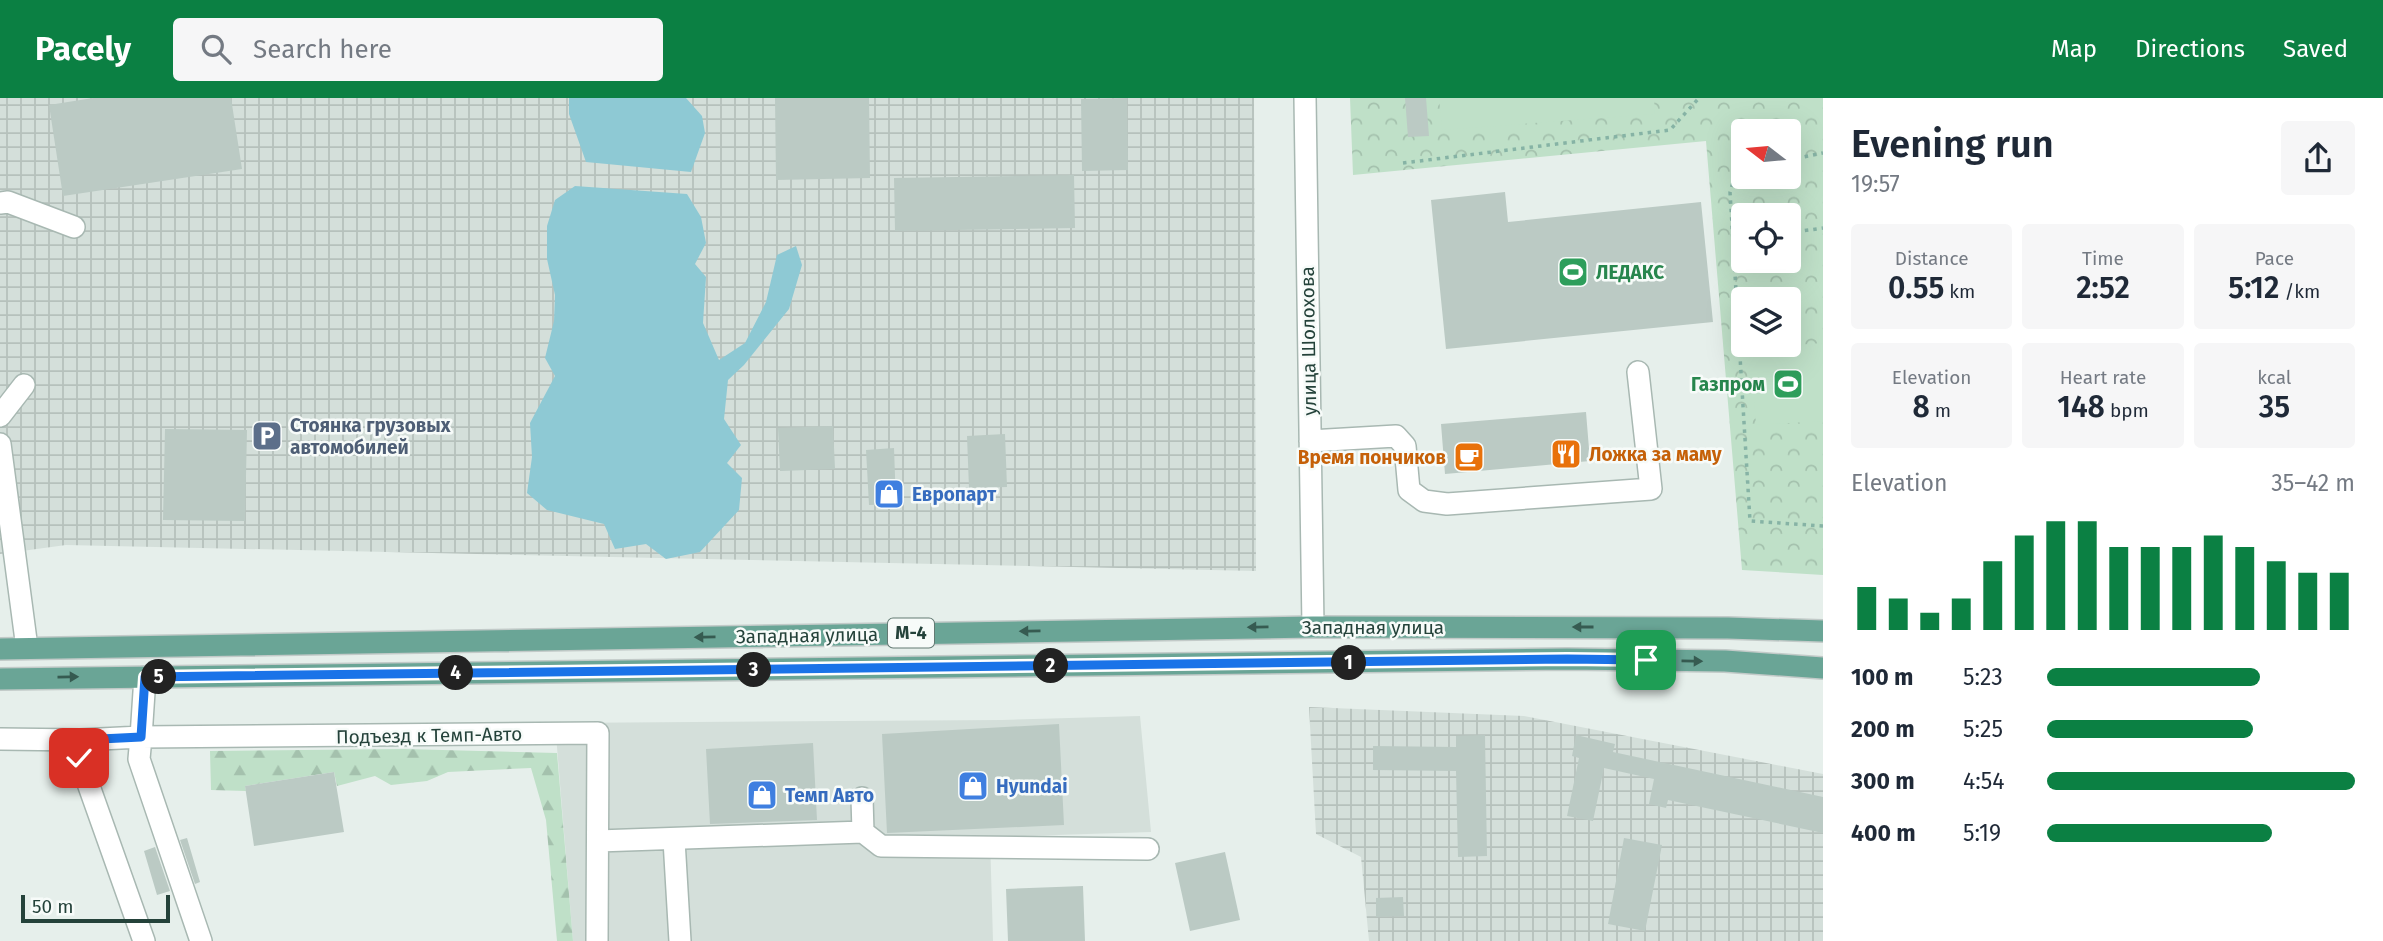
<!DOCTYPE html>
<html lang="en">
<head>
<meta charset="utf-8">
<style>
	body { margin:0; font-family:"Fira Sans",sans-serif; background:#f6f6f7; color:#1f2937; height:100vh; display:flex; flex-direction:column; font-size:26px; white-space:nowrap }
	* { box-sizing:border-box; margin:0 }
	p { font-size:23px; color:#747a83 }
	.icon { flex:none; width:38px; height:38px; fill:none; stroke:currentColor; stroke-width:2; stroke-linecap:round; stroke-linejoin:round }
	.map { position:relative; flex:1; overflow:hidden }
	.details { display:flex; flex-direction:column; background:#fff; width:560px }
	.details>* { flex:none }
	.needle { width:46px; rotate:286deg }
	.buttons { position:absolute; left:1731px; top:21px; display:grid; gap:14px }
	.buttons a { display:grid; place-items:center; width:70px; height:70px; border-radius:7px; background:#fff; box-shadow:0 7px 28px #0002; font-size:35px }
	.scale { position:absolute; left:21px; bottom:18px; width:149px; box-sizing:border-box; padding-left:7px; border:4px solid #24423a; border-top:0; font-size:19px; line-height:24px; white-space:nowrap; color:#24423a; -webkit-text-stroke:5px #f7fbf9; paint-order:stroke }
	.pin { position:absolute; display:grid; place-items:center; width:60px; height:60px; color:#fff; margin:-30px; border-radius:14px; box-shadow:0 4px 10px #0006 }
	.km { position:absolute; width:35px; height:35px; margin:-18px; border-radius:50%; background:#222; color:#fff; font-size:19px; line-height:35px; text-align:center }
	.round { display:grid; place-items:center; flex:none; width:74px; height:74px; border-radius:7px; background:#f6f6f7 }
	.headline { display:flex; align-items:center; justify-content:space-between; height:119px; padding:0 28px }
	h1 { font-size:38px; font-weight:600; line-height:52px }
	.metrics { display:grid; grid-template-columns:repeat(3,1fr); gap:10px; height:119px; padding:7px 28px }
	.metrics div { display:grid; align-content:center; border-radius:7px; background:#f6f6f7; text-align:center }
	.metrics b { font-size:30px; font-weight:600 }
	.metrics small { font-size:19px; font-weight:400 }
	.metrics p { font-size:19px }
	.chart { height:196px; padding:14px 28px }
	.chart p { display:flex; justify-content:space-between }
	.chart svg { width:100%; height:126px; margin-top:7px; stroke:#0b8043; stroke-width:6 }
	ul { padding:0 28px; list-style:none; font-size:23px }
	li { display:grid; grid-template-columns:112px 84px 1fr; align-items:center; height:52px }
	li i { height:18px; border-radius:9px; background:#0b8043 }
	header { display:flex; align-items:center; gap:42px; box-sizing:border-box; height:98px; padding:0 35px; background:#0b8043; color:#fff }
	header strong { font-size:33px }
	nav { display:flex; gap:38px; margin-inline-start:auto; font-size:24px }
	.search { width:490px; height:63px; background:#f6f6f7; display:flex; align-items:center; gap:18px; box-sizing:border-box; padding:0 24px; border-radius:7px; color:#747a83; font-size:26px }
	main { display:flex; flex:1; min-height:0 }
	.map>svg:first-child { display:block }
	.built { fill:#d4dfda }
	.industrial { fill:url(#industrial-grid) }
	.forest { fill:url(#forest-firs) }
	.park { fill:url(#park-crowns); fill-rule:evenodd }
	.pitch { fill:#bfe0c8 }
	.water { fill:#8ec9d4 }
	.building { fill:#bbcac4 }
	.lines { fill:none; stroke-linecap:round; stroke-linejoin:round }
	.minor-casing { stroke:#a8b8b2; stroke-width:24 }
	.major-casing { stroke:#c2cac8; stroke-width:24 }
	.path { stroke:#86b3a5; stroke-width:3.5; stroke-dasharray:3.5 5; stroke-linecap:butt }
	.minor { stroke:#fff; stroke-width:21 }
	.major { stroke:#6aa596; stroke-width:21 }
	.oneway { fill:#365b51 }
	.route-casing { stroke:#fff; stroke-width:14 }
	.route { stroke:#1a73e8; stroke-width:9 }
	.labels { text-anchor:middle; stroke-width:5; stroke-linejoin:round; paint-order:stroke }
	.shield { fill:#f7fbf9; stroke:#637a73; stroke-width:2 }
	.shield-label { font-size:18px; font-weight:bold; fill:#24423a }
	.leisure-label { font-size:19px; font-weight:bold; fill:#27864d; stroke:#f7fbf9; text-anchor:start }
	.street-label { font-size:19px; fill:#24423a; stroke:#f7fbf9 }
	.service-label { font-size:19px; font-weight:bold; fill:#4e5e75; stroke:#f7fbf9; text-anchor:start }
	.food-label { font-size:19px; font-weight:bold; fill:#c56008; stroke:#f7fbf9; text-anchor:start }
	.shop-label { font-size:19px; font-weight:bold; fill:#366cbe; stroke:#f7fbf9; text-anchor:start }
</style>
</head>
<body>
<header>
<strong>Pacely</strong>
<div class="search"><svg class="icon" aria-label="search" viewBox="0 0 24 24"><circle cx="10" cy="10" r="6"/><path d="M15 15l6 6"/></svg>Search here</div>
<nav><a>Map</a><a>Directions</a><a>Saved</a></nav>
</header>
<main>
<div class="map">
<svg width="1823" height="843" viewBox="0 0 1823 843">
	<defs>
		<pattern id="industrial-grid" width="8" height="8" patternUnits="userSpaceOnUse" patternTransform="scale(1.75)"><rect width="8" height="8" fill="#d4dfda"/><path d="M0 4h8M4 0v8" fill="none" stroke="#b6c1bc"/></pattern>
		<pattern id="forest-firs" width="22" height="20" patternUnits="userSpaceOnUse" patternTransform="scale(1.75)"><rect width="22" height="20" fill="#bfe0c8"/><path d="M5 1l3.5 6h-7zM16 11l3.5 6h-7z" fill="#a4c1ad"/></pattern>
		<pattern id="park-crowns" width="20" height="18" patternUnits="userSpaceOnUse" patternTransform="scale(1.75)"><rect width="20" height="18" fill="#bfe0c8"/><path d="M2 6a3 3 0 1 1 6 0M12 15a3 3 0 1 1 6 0" fill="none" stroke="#a4c1ad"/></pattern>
	</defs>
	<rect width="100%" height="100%" fill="#e6efeb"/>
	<path class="built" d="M 1140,618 L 1151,734 L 990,739 L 993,843 L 573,843 L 555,625 L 1002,622 Z"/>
	<path class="industrial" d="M 0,0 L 1254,0 L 1256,473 L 66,447 L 0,456 Z
		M 1309,609 L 1524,618 L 1823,676 L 1823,843 L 1369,843 L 1361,759 L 1316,736 Z"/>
	<path class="forest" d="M 404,651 L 557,655 L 573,843 L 557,843 L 546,722 L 531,670 L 448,674 L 427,683 L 391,687 L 375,678 L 337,688 L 334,674 L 245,688 L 246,693 L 211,692 L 210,653 Z"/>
	<path class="park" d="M 1350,0 L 1823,0 L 1823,477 L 1742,472 L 1706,43 L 1353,77 ZM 1743,33 L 1788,33 L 1788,79 L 1743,79 ZM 1743,117 L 1788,117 L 1788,163 L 1743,163 ZM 1743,201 L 1788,201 L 1788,247 L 1743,247 Z"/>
	<path class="pitch" d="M 1439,0 L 1654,0 L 1655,16 L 1442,32 Z
		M 1823,245 L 1823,323 L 1756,327 L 1751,250 Z"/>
	<path class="water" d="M 569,0 L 686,0 L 702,18 L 705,35 L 691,74 L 586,64 L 569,16 Z
		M 575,88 L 687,96 L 701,119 L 706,145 L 695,166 L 706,179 L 703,225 L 719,262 L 745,245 L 766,204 L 777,157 L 796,148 L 802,167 L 789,211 L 744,267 L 728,282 L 724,321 L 741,347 L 727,365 L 742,380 L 739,412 L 700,454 L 666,461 L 646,446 L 615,451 L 604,426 L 547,412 L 527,395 L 532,359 L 530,325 L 555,278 L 545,260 L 554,223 L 555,197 L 547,161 L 547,128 L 555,102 Z"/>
	<path class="building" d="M 93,0 L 231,0 L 242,71 L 63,98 L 49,7 Z
		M 775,0 L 869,0 L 870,80 L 776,82 Z
		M 1127,0 L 1128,72 L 1082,73 L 1081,1 Z
		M 1405,0 L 1426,0 L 1429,38 L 1408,39 Z
		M 1074,77 L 1075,130 L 895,133 L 894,80 Z
		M 1505,94 L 1508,124 L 1701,104 L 1713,224 L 1446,251 L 1431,102 Z
		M 1586,314 L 1590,363 L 1445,376 L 1441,326 Z
		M 833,328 L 835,371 L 780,373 L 778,330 Z
		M 165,331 L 247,332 L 245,423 L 163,422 Z
		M 1005,336 L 1007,389 L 969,390 L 967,338 Z
		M 894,350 L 896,406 L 869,407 L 866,352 Z
		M 1059,626 L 1064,727 L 887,735 L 882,636 Z
		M 1485,637 L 1487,758 L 1458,759 L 1456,673 L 1373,672 L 1373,648 L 1456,649 L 1456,638 Z
		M 1576,637 L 1615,646 L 1613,654 L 1823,699 L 1823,735 L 1668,702 L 1666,710 L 1649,706 L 1654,681 L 1604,670 L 1593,723 L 1567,718 L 1579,660 L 1572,658 Z
		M 813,645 L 817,722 L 710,726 L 706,651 Z
		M 334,674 L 344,734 L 254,748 L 245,688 Z
		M 187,740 L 200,784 L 195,786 L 180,742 Z
		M 1624,740 L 1662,747 L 1645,833 L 1608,826 Z
		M 155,749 L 170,793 L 157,797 L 144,753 Z
		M 1225,754 L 1240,822 L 1190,833 L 1175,765 Z
		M 1083,788 L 1085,843 L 1008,843 L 1006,791 Z
		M 1403,799 L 1404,818 L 1376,819 L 1376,800 Z"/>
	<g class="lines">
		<g class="minor-casing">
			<path id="minor" d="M 1305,0 L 1313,529
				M 0,105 L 8,104 L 74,129
				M 0,318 L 24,287
				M 1310,343 L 1396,338 L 1405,348 L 1409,392 L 1424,403 L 1447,406 L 1651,391 L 1638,274
				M 0,346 L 27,550
				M 145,579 L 141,639 L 598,635 L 597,843
				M 0,641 L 80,642
				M 863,734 L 881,748 L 1148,751
				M 674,742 L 680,843
				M 598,743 L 863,734 L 862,700
				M 144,843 L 79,660 L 80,642 L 141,639 L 139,661 L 201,843"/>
		</g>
		<g class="major-casing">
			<path id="major" d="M 0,551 L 1313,529 L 1728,530 L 1823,533
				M 0,581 L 1567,561 L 1725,563 L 1823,570"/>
		</g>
		<path class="path" d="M 1788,62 L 1823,55
			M 1403,65 L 1670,32 L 1699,0
			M 1743,74 L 1735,78 L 1730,94 L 1750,423 L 1823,428
			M 1788,135 L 1823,130
			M 1732,140 L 1743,139"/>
		<use href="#minor" class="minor"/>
		<use href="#major" class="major"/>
	</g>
	<defs><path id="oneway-solid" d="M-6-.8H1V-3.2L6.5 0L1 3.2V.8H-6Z" transform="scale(1.75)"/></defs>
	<g class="oneway">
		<use href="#oneway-solid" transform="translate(1258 529) rotate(179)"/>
		<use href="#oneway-solid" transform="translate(1583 529) rotate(-180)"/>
		<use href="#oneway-solid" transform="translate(1030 533) rotate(179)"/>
		<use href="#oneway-solid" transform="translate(705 539) rotate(179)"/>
		<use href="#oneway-solid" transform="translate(1692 563) rotate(1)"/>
		<use href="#oneway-solid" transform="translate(68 579) rotate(-1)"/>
	</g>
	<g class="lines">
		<g class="route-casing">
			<path id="route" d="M 79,660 L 80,642 L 141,639 L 145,579 L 1567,561 L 1646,562"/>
		</g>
		<use href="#route" class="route"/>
	</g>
	<defs>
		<g id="stadium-square" transform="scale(1.575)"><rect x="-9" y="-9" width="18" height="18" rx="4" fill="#2e9e5b" stroke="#f7fbf9"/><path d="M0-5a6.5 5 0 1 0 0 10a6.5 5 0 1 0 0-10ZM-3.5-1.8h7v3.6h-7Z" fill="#fff"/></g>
		<g id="parking-square" transform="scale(1.575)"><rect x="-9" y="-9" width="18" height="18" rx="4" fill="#5c6f8a" stroke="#f7fbf9"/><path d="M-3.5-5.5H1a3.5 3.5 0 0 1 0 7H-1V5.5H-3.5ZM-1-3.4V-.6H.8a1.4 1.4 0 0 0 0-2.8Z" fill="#fff"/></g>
		<g id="restaurant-square" transform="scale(1.575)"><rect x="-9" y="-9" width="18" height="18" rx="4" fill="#e8710a" stroke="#f7fbf9"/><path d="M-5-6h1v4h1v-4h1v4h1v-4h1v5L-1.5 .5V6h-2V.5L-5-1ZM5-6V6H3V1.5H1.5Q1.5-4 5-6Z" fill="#fff"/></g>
		<g id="cafe-square" transform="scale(1.575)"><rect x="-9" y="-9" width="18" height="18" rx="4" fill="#e8710a" stroke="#f7fbf9"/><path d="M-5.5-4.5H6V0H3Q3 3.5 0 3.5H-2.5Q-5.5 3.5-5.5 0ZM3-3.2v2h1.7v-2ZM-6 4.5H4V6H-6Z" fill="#fff"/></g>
		<g id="shop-square" transform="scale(1.575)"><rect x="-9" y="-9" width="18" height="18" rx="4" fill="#3f7fe0" stroke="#f7fbf9"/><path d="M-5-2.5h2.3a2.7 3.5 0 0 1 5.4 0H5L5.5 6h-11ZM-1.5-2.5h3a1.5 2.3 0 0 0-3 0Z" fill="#fff"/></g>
	</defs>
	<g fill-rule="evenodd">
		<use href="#stadium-square" x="1573" y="174"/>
		<use href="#stadium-square" x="1788" y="286"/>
		<use href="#parking-square" x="267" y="338"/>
		<use href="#restaurant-square" x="1566" y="356"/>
		<use href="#cafe-square" x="1469" y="359"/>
		<use href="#shop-square" x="889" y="396"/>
		<use href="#shop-square" x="973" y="688"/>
		<use href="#shop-square" x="762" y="697"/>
	</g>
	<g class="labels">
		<rect class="shield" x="888" y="520.5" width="46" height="29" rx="5"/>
		<g class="shield-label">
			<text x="911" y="541">М-4</text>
		</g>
		<g class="leisure-label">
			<text x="1596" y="181">ЛЕДАКС</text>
			<text x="1765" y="293" text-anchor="end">Газпром</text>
		</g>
		<g class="street-label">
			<text transform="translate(1308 243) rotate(-91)" y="7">улица Шолохова</text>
			<text x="1373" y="536">Западная улица</text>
			<text transform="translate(807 537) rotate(-1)" y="7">Западная улица</text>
			<text transform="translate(429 637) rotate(-1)" y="7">Подъезд к Темп-Авто</text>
		</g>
		<g class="service-label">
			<text x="290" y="334">Стоянка грузовых<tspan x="290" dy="22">автомобилей</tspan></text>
		</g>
		<g class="food-label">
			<text x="1589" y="363">Ложка за маму</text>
			<text x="1446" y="366" text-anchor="end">Время пончиков</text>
		</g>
		<g class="shop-label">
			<text x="912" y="403">Европарт</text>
			<text x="996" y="695">Hyundai</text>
			<text x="785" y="704">Темп Авто</text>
		</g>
	</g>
</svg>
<div class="buttons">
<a><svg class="needle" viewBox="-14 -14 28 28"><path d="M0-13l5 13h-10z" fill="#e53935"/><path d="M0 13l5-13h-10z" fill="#747a83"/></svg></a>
<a><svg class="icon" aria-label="locate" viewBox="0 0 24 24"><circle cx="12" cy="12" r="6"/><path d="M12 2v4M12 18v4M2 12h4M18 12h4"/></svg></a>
<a><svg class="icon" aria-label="layers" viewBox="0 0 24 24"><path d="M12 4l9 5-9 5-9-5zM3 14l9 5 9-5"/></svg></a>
</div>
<div class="scale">50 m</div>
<div class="pin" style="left:1646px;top:562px;background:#1e9e55"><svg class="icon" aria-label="arrive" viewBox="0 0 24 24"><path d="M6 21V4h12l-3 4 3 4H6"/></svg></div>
<div class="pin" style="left:79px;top:660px;background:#d93025"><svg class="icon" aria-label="check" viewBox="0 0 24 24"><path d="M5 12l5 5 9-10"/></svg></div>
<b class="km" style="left:1349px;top:565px">1</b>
<b class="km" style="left:1051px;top:568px">2</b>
<b class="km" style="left:754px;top:572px">3</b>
<b class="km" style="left:456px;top:575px">4</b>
<b class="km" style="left:159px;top:579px">5</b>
</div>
<section class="details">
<div class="headline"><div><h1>Evening run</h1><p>19:57</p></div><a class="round"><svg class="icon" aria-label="share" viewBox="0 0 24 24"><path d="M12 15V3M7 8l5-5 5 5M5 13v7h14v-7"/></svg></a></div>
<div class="metrics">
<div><p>Distance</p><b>0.55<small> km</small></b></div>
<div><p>Time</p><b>2:52</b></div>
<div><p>Pace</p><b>5:12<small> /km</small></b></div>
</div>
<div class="metrics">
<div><p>Elevation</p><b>8<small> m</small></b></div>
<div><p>Heart rate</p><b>148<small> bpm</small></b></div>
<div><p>kcal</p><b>35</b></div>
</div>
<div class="chart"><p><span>Elevation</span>35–42 m</p>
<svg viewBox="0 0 160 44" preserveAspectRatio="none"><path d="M5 44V29M15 44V33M25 44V38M35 44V33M45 44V20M55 44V11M65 44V6M75 44V6M85 44V15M95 44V15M105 44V15M115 44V11M125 44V15M135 44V20M145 44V24M155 44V24"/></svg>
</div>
<ul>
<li><b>100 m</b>5:23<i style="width:69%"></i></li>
<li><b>200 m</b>5:25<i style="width:67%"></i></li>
<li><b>300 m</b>4:54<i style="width:100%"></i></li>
<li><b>400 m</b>5:19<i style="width:73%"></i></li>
</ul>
</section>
</main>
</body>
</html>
